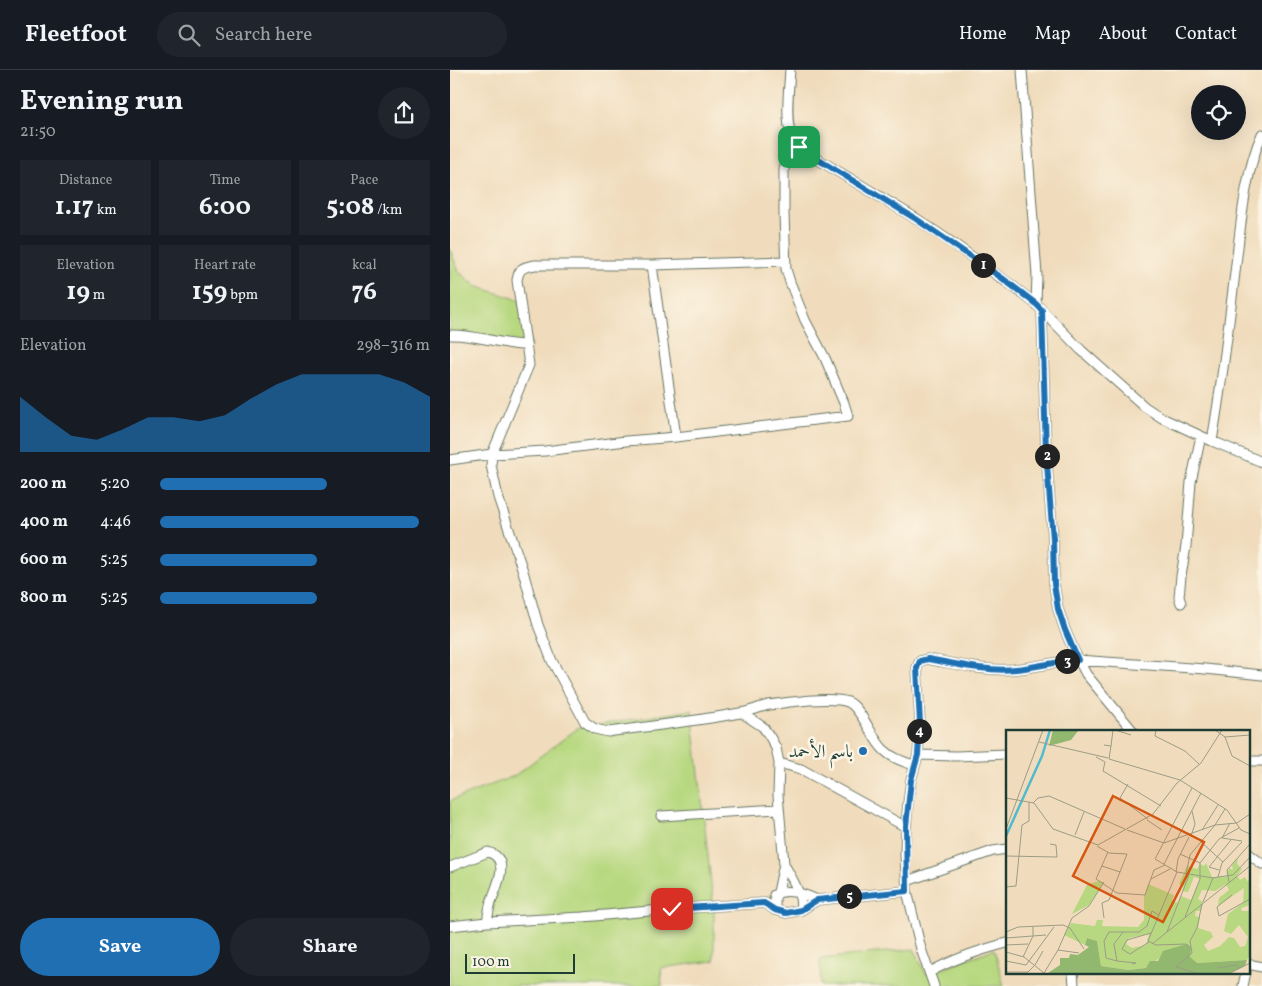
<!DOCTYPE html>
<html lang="en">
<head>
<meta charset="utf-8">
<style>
	body { margin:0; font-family:Vollkorn,Amiri,serif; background:#20242c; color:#f1f3f6; height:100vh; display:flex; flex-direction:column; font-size:19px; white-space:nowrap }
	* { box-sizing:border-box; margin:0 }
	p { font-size:16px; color:#9ea1a6 }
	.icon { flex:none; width:28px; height:28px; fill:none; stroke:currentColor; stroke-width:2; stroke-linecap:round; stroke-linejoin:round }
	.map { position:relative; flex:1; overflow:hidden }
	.side { display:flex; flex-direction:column; background:#171b24; width:450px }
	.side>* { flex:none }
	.tools { position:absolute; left:741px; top:15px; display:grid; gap:10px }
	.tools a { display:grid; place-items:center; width:55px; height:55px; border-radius:50%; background:#171b24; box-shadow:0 5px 20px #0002; font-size:25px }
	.scale { position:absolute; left:15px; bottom:12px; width:110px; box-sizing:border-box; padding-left:5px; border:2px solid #1f3d34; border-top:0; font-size:14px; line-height:18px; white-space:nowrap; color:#1f3d34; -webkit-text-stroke:4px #fcf5e5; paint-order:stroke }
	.pin { position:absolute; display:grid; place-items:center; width:42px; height:42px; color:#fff; margin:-21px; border-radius:10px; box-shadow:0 2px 8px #0006 }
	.km { position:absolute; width:25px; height:25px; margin:-12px; border-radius:50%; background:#222; color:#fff; font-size:14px; line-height:25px; text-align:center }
	.round { display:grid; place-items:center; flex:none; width:52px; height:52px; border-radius:26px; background:#20242c }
	.summary { display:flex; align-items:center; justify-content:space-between; height:85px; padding:0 20px }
	h1 { font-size:28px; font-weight:700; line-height:38px }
	.stats { display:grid; grid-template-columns:repeat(3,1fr); gap:8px; height:85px; padding:5px 20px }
	.stats div { display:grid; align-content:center; border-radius:0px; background:#20242c; text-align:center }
	.stats b { font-size:25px; font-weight:700 }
	.stats small { font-size:14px; font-weight:400 }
	.stats p { font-size:14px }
	.chart { height:140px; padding:10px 20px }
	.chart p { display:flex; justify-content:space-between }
	.chart svg { width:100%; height:90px; margin-top:5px; fill:#1f6fb2; opacity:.7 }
	.cta { display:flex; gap:10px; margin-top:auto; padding:10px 20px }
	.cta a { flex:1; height:58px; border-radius:30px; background:#1f6fb2; color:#fff; font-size:20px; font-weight:700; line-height:58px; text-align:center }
	.cta a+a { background:#20242c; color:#f1f3f6 }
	ul { padding:0 20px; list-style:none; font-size:16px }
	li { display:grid; grid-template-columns:80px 60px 1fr; align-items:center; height:38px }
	li i { height:12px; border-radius:6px; background:#1f6fb2 }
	header { display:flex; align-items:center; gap:30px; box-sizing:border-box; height:70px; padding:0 25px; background:#171b24; border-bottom:1px solid #363941 }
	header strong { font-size:24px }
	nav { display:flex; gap:28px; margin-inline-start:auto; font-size:18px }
	.search { width:350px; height:45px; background:#20242c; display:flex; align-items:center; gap:12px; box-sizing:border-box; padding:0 18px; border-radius:28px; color:#9ea1a6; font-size:19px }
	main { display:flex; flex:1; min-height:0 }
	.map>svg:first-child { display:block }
	.green { fill:#b7d880; stroke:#6b8a5a }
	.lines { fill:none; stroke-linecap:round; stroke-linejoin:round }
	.minor-casing { stroke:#687564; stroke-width:11 }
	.minor { stroke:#fff; stroke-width:9 }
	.route-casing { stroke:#fff; stroke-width:10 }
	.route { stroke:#1f6fb2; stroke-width:6 }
	.poi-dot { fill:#1f6fb2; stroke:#fcf5e5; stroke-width:2 }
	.labels { text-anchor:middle; stroke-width:5; stroke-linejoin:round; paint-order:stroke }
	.poi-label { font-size:18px; fill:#1f3d34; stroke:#fcf5e5; text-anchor:end }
	.inset-river { fill:none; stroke:#50bbcd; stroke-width:2.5 }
	.inset-road { fill:none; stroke:#9c9c86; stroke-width:1 }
	.view { fill:#d45610; fill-opacity:0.15; stroke:#d45610; stroke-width:2.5 }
	.inset-edge { fill:none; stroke:#1f3d34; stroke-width:2.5 }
</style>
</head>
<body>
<header>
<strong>Fleetfoot</strong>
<div class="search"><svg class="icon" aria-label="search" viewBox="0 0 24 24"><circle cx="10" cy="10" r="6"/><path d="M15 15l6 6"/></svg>Search here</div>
<nav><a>Home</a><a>Map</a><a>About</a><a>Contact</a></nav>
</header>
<main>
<section class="side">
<div class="summary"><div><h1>Evening run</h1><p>21:50</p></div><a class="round"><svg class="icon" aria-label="share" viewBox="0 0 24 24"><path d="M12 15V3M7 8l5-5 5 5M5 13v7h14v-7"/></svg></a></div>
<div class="stats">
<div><p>Distance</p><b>1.17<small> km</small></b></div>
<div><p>Time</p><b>6:00</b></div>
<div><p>Pace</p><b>5:08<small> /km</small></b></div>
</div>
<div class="stats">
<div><p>Elevation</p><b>19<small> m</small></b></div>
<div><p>Heart rate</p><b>159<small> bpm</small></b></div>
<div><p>kcal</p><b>76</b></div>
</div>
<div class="chart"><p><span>Elevation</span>298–316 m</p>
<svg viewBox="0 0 160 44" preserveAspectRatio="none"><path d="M0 44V17L10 27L20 36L30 38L40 33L50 27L60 27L70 29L80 26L90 18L100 11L110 6L120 6L130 6L140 6L150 10L160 17V44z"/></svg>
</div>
<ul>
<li><b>200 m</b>5:20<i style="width:62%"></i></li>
<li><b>400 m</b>4:46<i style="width:96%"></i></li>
<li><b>600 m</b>5:25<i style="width:58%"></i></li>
<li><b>800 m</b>5:25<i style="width:58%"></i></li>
</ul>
<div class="cta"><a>Save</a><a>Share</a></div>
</section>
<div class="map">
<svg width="812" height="916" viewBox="0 0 812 916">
	<rect width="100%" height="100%" fill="#fcf5e5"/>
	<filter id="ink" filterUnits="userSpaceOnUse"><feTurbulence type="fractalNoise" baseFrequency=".02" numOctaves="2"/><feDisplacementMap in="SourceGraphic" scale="10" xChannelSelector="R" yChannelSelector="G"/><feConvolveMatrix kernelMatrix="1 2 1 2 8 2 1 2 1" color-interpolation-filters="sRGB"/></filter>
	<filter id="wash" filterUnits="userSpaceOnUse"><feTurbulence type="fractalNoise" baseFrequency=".0096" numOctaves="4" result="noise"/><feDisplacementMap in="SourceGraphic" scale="20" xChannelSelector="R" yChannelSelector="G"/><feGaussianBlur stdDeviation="1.12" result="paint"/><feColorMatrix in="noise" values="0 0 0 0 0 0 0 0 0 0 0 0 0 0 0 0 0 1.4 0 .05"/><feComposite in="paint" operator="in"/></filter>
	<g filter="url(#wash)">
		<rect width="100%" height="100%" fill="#f0dcbc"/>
		<path class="green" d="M 0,179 L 9,202 L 26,216 L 69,230 L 81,276 L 0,268 Z
			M 242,640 L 264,841 L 264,891 L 211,898 L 212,916 L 0,916 L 0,731 L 64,706 L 128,658 Z
			M 464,879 L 476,904 L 544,879 L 554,916 L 371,916 L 370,889 Z"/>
	</g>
	<g filter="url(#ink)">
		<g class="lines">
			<g class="minor-casing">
				<path id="minor" d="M 340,0 C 339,17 335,49 341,64 C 344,73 351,79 359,84 L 467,149 L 504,174 L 565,218 L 586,234 L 631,280 L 695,337 L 712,348 L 762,371 L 812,392
					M 572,0 L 587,205 L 586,234
					M 336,191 L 202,195 L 85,195 C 73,197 69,198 67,210 L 79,295 L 42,384 L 41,395 L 48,427 L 73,501 L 88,555 L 102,591 L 135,652 L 145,659 L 158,662 C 202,656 246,651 290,643 C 300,642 309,637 319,635 C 337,632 382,626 398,632 C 411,637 422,669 434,680 C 442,688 453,692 464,695
					M 202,195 L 226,367
					M 592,240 L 596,382 L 603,469 L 604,514 L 608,539 L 615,560 L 624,581 L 636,604 L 683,661
					M 0,265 C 26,264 50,275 76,275
					M 762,371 C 772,313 779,254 786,194 C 791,154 795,102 812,64
					M 0,390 L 42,384 L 95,381 L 176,371 L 226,367 L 398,346 L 394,333 L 375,288 L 355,250 L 340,212 L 336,199 L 334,144 L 334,100 L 340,64
					M 731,533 L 729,527 L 731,506 L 736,476 L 741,412 L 751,366
					M 292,643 L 313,657 L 320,667 L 326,678 L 329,693 L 328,725 L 334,794 L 328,822 L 325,828 L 325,840
					M 468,685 L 506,686 L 557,684
					M 798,691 L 812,691
					M 329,693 L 351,699 L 456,757
					M 211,746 L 329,739
					M 798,783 L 812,794
					M 334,794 C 342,809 352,823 351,840
					M 0,797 L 38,782 C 62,789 46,817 41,832 C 39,839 38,846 37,852
					M 457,811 L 543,781 L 557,779
					M 324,825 C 337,817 354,824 367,830
					M 0,856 L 37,852 L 133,847 L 222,839 L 315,833 L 325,840 L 336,843 L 351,840 L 367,830 L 457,821
					M 798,894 L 812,897
					M 480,902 C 505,888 530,880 557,873
					M 623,902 L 624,916
					M 484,916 L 471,879 L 457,821 L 455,783 L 456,757 L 458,733 L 461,710 L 468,685 L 470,653 L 467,598 L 470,591 L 477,589 C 506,594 537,602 566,599 C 587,597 607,591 628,590 L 755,599 L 812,605
					M 793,916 L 796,902"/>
			</g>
			<use href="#minor" class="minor"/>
		</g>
	</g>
	<g class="lines" filter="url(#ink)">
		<g class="route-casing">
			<path id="route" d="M 222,839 L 314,833 L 325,840 L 336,843 L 351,840 L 367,830 L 457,821 L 456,756 L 461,710 L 468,685 L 470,653 L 467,598 L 470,591 L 478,589 C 506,594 537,602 566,599 C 587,597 607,591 628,590 L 615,560 L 608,539 L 604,514 L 603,469 L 596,382 L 592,240 L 586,234 L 552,208 L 466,149 L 359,84 L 349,77"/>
		</g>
		<use href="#route" class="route"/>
	</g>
	<circle class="poi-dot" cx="413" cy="681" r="5"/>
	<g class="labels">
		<g class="poi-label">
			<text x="403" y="687">باسم الأحمد</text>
		</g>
	</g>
	<g transform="translate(556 660)">
		<rect width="244" height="244" fill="#f0dcbc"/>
		<path d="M 232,128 L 231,134 L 236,139 L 231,146 L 234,150 L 239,147 L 241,151 L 244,150 L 244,175 L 235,178 L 236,181 L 244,181 L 244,225 L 241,230 L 191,233 L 164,220 L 140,238 L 122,240 L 95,236 L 91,211 L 81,208 L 79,215 L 58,205 L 65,193 L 89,196 L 91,190 L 97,190 L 96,196 L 132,197 L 138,190 L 138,166 L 142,154 L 168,165 L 166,170 L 172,173 L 175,166 L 185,170 L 194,149 L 188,147 L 182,162 L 176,161 L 178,157 L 173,154 L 181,136 L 191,139 L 194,134 L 198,136 L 200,133 L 206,147 L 220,147 L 223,138 L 227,140 L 226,135 ZM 220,154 L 223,160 L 213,168 L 212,176 L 238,158 L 237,173 L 222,184 L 218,201 L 225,204 L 233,195 L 242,207 L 239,216 L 234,217 L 228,208 L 223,207 L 214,216 L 202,221 L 198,215 L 207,207 L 205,202 L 192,198 L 194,187 L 189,186 L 190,181 L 195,181 L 197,172 L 192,169 L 196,160 L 209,161 ZM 143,204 L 140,215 L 126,218 L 120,214 L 123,208 ZM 93,151 L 98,152 L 83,175 L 66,184 L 81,155 Z" fill="#b7d880" fill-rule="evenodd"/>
		<path d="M 47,0 L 71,0 L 72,1 L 65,10 L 43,16 ZM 81,208 L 91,211 L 95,236 L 122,240 L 140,238 L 144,231 L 152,231 L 157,221 L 181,214 L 185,218 L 184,227 L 191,233 L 241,230 L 239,236 L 225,243 L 42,243 L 54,235 L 54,228 L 63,228 L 64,224 L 72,225 L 83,217 L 79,215 Z" fill="#91b86e"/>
		<path class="inset-river" d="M 0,106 L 36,26 L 44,0"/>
		<path class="inset-road" d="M 109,0 L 125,5M 150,0 L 149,6 L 179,21 L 193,34M 209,0 L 219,7 L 226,26 L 244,36M 219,7 L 244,5M 33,12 L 102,28M 98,15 L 105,16 L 107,0M 105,16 L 103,29 L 174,50 L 221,80 L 235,100 L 244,104M 90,27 L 99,32 L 97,41 L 155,76M 122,54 L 114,68 L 142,89M 186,58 L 149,129 L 171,142 L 207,148M 0,68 L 28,73 L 47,99 L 92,115 L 147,84 L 171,53 L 195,33 L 216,0M 27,73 L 32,68 L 43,66 L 119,99M 141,90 L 156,100M 224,93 L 216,108 L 236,111M 0,99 L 37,0M 121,100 L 158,113 L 209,95 L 219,79M 196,100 L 212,75M 69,105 L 78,82M 185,106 L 189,94 L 186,81M 195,112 L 217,132M 91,116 L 103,123 L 121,124 L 103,170 L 96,173 L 98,188M 102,122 L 90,149 L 111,163 L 139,165 L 148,140 L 159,135M 174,124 L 194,133M 0,126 L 51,127 L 50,115 L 44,114M 158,134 L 195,63M 96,136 L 114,142M 213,140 L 203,137 L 225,110M 170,142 L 172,129 L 183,107M 171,142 L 142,211 L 150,215 L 180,214 L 185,218M 180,144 L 184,125 L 209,95 L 231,93 L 244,84M 212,147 L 227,145 L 244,127M 145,149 L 164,139M 223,152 L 221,140 L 243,115M 0,157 L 10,156 L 16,95 L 23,91 L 23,72M 226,165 L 211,177 L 213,186 L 244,169M 197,172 L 207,148 L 212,147 L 216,133 L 236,112M 179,187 L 194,149 L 194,133 L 213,109 L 233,98M 0,202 L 12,197 L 57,195 L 64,198 L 78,219M 161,202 L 183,145M 0,208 L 40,205M 143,212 L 124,224 L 116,219 L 121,210 L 145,203M 146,214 L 244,136M 0,215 L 22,214M 52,220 L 66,188 L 83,176 L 98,152M 0,222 L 18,227 L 38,243M 17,227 L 27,206 L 27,197M 0,231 L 20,235 L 48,197M 111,231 L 100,228 L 98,211 L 103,202 L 117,202M 126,234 L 130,233 L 111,231 L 108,214 L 117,202 L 133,202 L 141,196 L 146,181 L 153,185M 29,235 L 37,221M 211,238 L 230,235 L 234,238M 0,242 L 22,242 L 29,235M 38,243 L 52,220 L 73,223M 190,243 L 170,237 L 186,223 L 184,211 L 191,198 L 196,174M 224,243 L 244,233"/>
		<path class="view" d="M 107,66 L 198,112 L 157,192 L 67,146 Z"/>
		<rect width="244" height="244" class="inset-edge"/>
	</g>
</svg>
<div class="tools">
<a><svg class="icon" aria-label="locate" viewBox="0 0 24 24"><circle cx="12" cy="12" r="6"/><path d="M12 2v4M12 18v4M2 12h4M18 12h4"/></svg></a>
</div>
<div class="scale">100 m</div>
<div class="pin" style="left:349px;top:77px;background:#1e9e55"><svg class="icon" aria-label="arrive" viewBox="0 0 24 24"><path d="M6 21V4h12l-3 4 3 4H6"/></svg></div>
<div class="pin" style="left:222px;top:839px;background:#d93025"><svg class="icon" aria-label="check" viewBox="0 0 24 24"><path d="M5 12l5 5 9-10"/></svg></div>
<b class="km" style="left:533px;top:195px">1</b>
<b class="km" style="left:597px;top:386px">2</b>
<b class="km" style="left:617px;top:591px">3</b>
<b class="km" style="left:469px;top:661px">4</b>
<b class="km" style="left:399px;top:826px">5</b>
</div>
</main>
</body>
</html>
